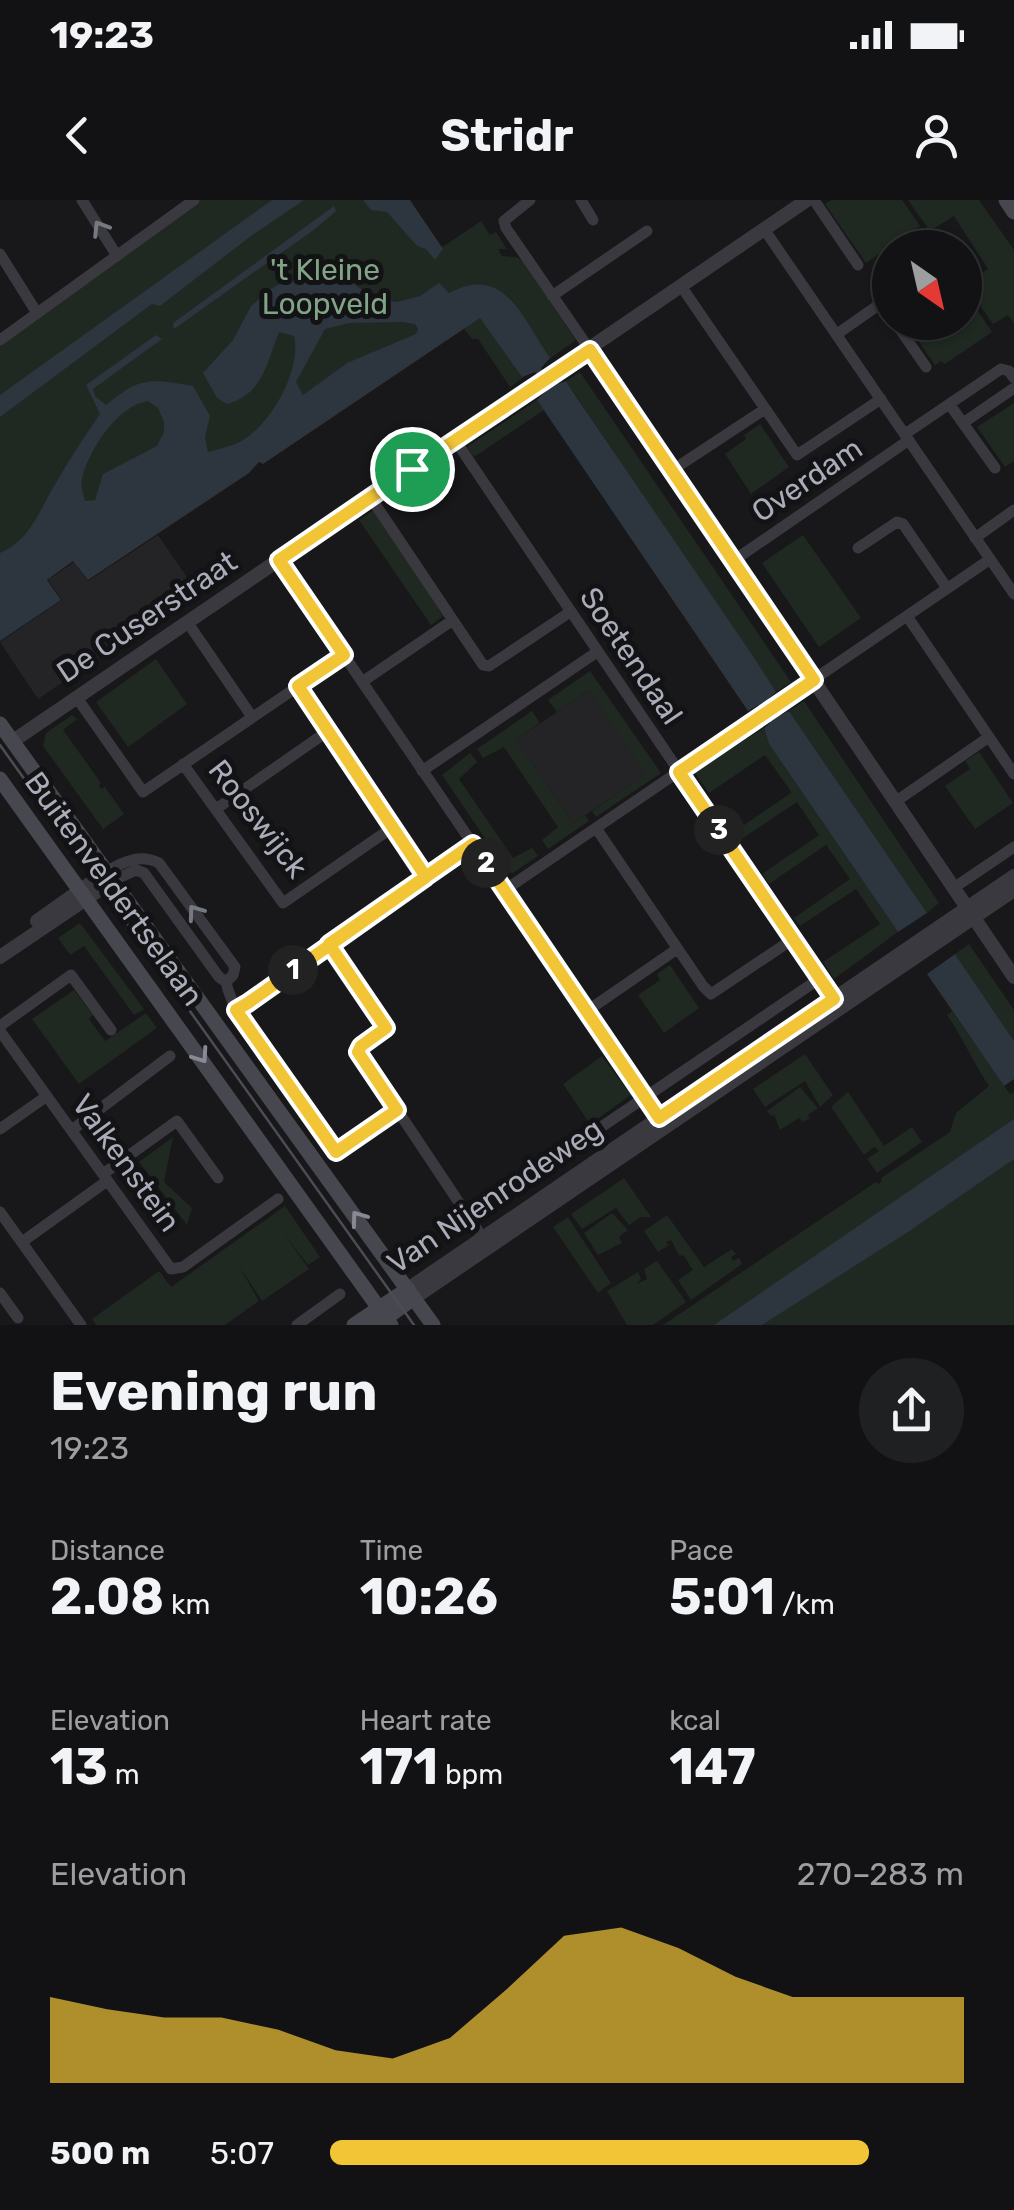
<!DOCTYPE html>
<html lang="en">
<head>
<meta charset="utf-8">
<style>
	body { margin:0; font-family:Rubik,sans-serif; background:#1f2022; color:#f1f3f6; height:100vh; display:flex; flex-direction:column; font-size:38px; white-space:nowrap }
	* { box-sizing:border-box; margin:0 }
	p { font-size:32px; color:#9c9ea0 }
	.icon { flex:none; width:55px; height:55px; fill:none; stroke:currentColor; stroke-width:2; stroke-linecap:round; stroke-linejoin:round }
	.map { position:relative; height:1125px; overflow:hidden }
	.sheet { display:flex; flex-direction:column; background:#121214; flex:1 }
	.sheet>* { flex:none }
	.needle { width:65px; rotate:146deg }
	.fabs { position:absolute; left:872px; top:30px; display:grid; gap:20px }
	.fabs a { display:grid; place-items:center; width:110px; height:110px; border-radius:50%; background:#121214; box-shadow:0 2px 8px #0004,0 0 0 2px #313234; font-size:50px }
	.pin { position:absolute; display:grid; place-items:center; width:85px; height:85px; color:#fff; margin:-42px; border:5px solid #fff; border-radius:50%; box-shadow:0 2px 10px #0007 }
	.km { position:absolute; width:50px; height:50px; margin:-25px; border-radius:50%; background:#222; color:#fff; font-size:28px; line-height:50px; text-align:center }
	.round { display:grid; place-items:center; flex:none; width:105px; height:105px; border-radius:52px; background:#1f2022 }
	.head { display:flex; align-items:center; justify-content:space-between; height:170px; padding:0 50px }
	h1 { font-size:55px; font-weight:700; line-height:75px }
	.figures { display:grid; grid-template-columns:repeat(3,1fr); gap:15px; height:170px; padding:10px 50px }
	.figures div { display:grid; align-content:center }
	.figures b { font-size:50px; font-weight:700 }
	.figures small { font-size:28px; font-weight:400 }
	.figures p { font-size:28px }
	.chart { height:280px; padding:20px 50px }
	.chart p { display:flex; justify-content:space-between }
	.chart svg { width:100%; height:180px; margin-top:10px; fill:#f2c537; opacity:.7 }
	ul { padding:0 50px; list-style:none; font-size:32px }
	li { display:grid; grid-template-columns:160px 120px 1fr; align-items:center; height:75px }
	li i { height:25px; border-radius:12px; background:#f2c537 }
	.status { display:flex; justify-content:space-between; align-items:center; height:70px; padding:0 50px; background:#121214; direction:ltr }
	.status svg { height:28px; fill:currentColor }
	header { display:flex; justify-content:space-between; align-items:center; height:130px; padding:0 50px; background:#121214; font-size:45px; font-weight:700 }
	.map>svg:first-child { display:block }
	.built { fill:#242427 }
	.green { fill:#1f2821 }
	.water { fill:#2d353e; fill-rule:evenodd }
	.lines { fill:none; stroke-linecap:round; stroke-linejoin:round }
	.minor { stroke:#39393f; stroke-width:11 }
	.tertiary { stroke:#39393f; stroke-width:14 }
	.secondary { stroke:#47484f; stroke-width:15 }
	.tram { stroke:#4c4d54; stroke-width:2.5 }
	.oneway { stroke:#777982 }
	.oneway2 { stroke:#878a94 }
	.route-casing { stroke:#fff; stroke-width:20 }
	.route { stroke:#f2c537; stroke-width:12 }
	.labels { text-anchor:middle; stroke-width:10; stroke-linejoin:round; paint-order:stroke }
	.park-label { font-size:30px; fill:#81a487; stroke:#131315 }
	.street-label { font-size:30px; fill:#aaadb9; stroke:#131315 }
</style>
</head>
<body>
<div class="status"><b>19:23</b><svg viewBox="0 0 49 12"><path d="M0 12V9h3v3zM5 12V6h3v6zM10 12V3h3v9zM15 12V0h3v12zM26 1h20v11H26zM47 4h2v5h-2z"/></svg></div>
<header><svg class="icon" aria-label="back" viewBox="0 0 24 24"><path d="M15 5l-7 7 7 7"/></svg>Stridr<svg class="icon" aria-label="person" viewBox="0 0 24 24"><circle cx="12" cy="8" r="4"/><path d="M4 21q1-7 8-7t8 7"/></svg></header>
<div class="map">
<svg width="1014" height="1125" viewBox="0 0 1014 1125">
	<rect width="100%" height="100%" fill="#18181a"/>
	<path class="built" d="M 158,335 L 197,392 L 38,499 L 0,442 L 62,400 L 48,380 L 74,362 L 88,381 Z
		M 589,490 L 647,574 L 573,623 L 516,540 Z"/>
	<path class="green" d="M 197,0 L 276,0 L 0,197 L 0,145 Z
		M 296,0 L 381,0 L 417,46 L 444,46 L 481,21 L 490,35 L 496,32 L 507,49 L 498,49 L 502,56 L 517,57 L 523,62 L 576,140 L 510,187 L 478,139 L 472,139 L 463,127 L 468,123 L 249,240 L 105,300 L 0,366 L 0,209 Z
		M 831,0 L 902,0 L 920,26 L 866,63 L 825,4 Z
		M 908,0 L 979,0 L 1014,50 L 1014,123 L 1008,115 L 993,124 L 966,85 L 988,69 L 954,16 L 930,31 Z
		M 965,92 L 992,132 L 945,164 L 941,161 L 935,165 L 908,126 L 913,123 L 965,122 Z
		M 580,172 L 791,482 L 776,492 L 566,181 Z
		M 537,200 L 544,210 L 474,257 L 467,247 Z
		M 1014,203 L 1014,261 L 1005,267 L 977,227 Z
		M 760,224 L 789,267 L 751,294 L 725,254 L 746,239 L 744,235 Z
		M 375,309 L 443,416 L 431,425 L 359,320 Z
		M 803,335 L 861,418 L 819,447 L 762,363 Z
		M 156,459 L 187,504 L 128,547 L 96,502 Z
		M 590,471 L 661,573 L 596,617 L 592,611 L 646,574 L 589,490 L 557,512 L 548,500 Z
		M 804,501 L 939,703 L 927,713 L 789,511 Z
		M 532,511 L 540,523 L 516,540 L 573,623 L 585,615 L 589,621 L 548,649 L 542,640 L 558,627 L 504,547 L 483,558 L 477,549 Z
		M 72,515 L 77,519 L 63,530 L 101,583 L 99,585 L 101,589 L 105,587 L 124,614 L 103,629 L 43,546 L 46,533 Z
		M 764,528 L 769,544 L 898,732 L 834,779 L 823,762 L 880,724 L 856,689 L 800,726 L 794,718 L 850,679 L 826,645 L 769,684 L 762,674 L 819,635 L 797,602 L 740,640 L 734,632 L 791,593 L 790,590 L 765,555 L 709,593 L 694,572 Z
		M 979,552 L 1013,603 L 975,629 L 945,586 L 970,569 L 965,561 Z
		M 470,553 L 477,562 L 459,579 L 513,658 L 532,648 L 538,656 L 513,673 L 508,672 L 442,575 Z
		M 80,723 L 144,809 L 134,815 L 84,746 L 70,755 L 58,738 Z
		M 969,744 L 1014,810 L 1014,841 L 955,754 Z
		M 670,765 L 699,808 L 664,833 L 638,795 L 660,780 L 657,774 Z
		M 74,790 L 93,815 L 89,819 L 105,841 L 146,813 L 157,828 L 79,884 L 32,819 Z
		M 952,811 L 1010,894 L 1014,892 L 1014,1125 L 663,1125 L 876,982 L 878,984 L 882,981 L 881,978 L 950,932 L 956,913 L 989,886 C 973,862 963,838 947,815 Z
		M 805,854 L 833,895 L 820,907 L 805,881 L 765,907 L 753,889 Z
		M 602,856 L 631,895 L 590,924 L 563,884 Z
		M 800,887 L 818,908 L 808,915 L 810,918 L 803,922 L 799,918 L 780,930 L 774,915 L 771,916 L 767,911 Z
		M 848,892 L 884,946 L 912,927 L 922,942 L 877,973 L 867,959 L 879,951 L 874,947 L 864,955 L 831,907 Z
		M 173,937 L 164,982 L 192,1008 L 187,1025 L 139,962 Z
		M 624,978 L 651,1017 L 641,1017 L 629,1025 L 616,1008 L 582,1029 L 571,1014 Z
		M 285,1006 L 320,1057 L 308,1065 L 284,1034 L 309,1069 L 262,1101 L 239,1066 L 259,1101 L 225,1125 L 96,1125 L 92,1119 L 159,1071 L 171,1087 Z
		M 612,1013 L 628,1030 L 619,1037 L 622,1043 L 598,1055 L 584,1033 Z
		M 667,1015 L 704,1067 L 732,1049 L 736,1054 L 731,1057 L 733,1061 L 739,1058 L 742,1064 L 691,1100 L 678,1080 L 693,1070 L 684,1056 L 679,1055 L 671,1040 L 666,1042 L 669,1045 L 658,1052 L 644,1031 Z
		M 568,1017 L 611,1083 L 598,1093 L 553,1027 Z
		M 657,1061 L 686,1102 L 653,1125 L 627,1125 L 607,1091 L 638,1072 L 641,1079 L 637,1084 L 647,1079 L 644,1069 Z"/>
	<path class="water" d="M 272,0 L 304,0 L 251,36 L 160,106 L 152,104 L 0,217 L 0,195 Z
		M 363,0 L 410,0 L 443,49 L 435,60 L 426,49 L 417,46 L 387,12 L 371,10 Z
		M 334,6 L 336,11 L 315,29 L 174,129 L 173,123 Z
		M 301,73 L 342,76 L 374,98 L 397,102 L 420,96 L 439,83 L 449,93 C 505,63 522,118 550,158 L 541,168 L 552,186 L 566,181 L 573,192 L 753,456 L 776,492 L 769,498 L 781,515 L 789,511 L 927,713 L 898,732 L 769,544 L 764,528 L 770,523 L 758,505 L 748,511 L 537,200 L 547,190 L 535,172 L 522,177 L 480,118 L 263,264 L 259,262 L 249,273 L 88,380 L 73,361 L 47,380 L 61,400 L 0,441 L 0,353 C 32,339 40,308 57,281 C 70,258 85,236 100,214 L 86,185 L 156,135 L 162,139 L 93,189 L 95,196 L 106,205 C 141,176 150,179 193,186 L 210,216 L 205,237 L 208,252 C 217,250 229,246 238,243 C 270,227 302,170 294,136 L 279,132 C 267,163 263,194 227,204 L 217,198 L 203,173 L 233,140 L 251,106 L 272,88 ZM 402,122 L 415,124 L 418,129 L 416,134 L 347,163 L 303,195 L 296,182 L 325,129 L 350,123 ZM 148,201 L 158,208 L 164,222 L 164,232 L 157,246 L 103,274 L 95,300 L 85,301 C 83,293 80,286 82,278 C 89,250 118,205 148,201 Z
		M 955,754 L 1014,841 L 1014,879 L 1004,886 L 927,774 Z
		M 1014,919 L 1014,959 L 908,1032 L 762,1125 L 714,1125 Z"/>
	<g class="lines">
		<path class="minor" d="M 82,0 L 117,56
			M 530,0 L 504,21 L 506,28 L 590,150
			M 581,0 L 593,20
			M 814,0 L 858,65
			M 764,29 L 1014,394
			M 0,54 L 37,113
			M 681,86 L 797,255 L 881,199
			M 552,96 L 647,31
			M 881,103 L 890,116
			M 895,122 L 926,167
			M 837,134 L 890,97
			M 0,140 L 194,0
			M 950,205 L 995,268
			M 963,223 L 1014,188
			M 905,234 L 1001,169 L 1009,171 L 1014,178
			M 455,240 L 833,799
			M 671,271 L 765,209
			M 371,298 L 483,465 L 489,466 L 570,412
			M 975,338 L 1014,310
			M 858,348 L 897,322 L 903,324 L 947,388
			M 279,360 L 659,917
			M 733,361 L 909,240
			M 907,416 L 1014,574
			M 188,423 L 252,517
			M 362,482 L 453,420
			M 297,486 L 426,677
			M 77,498 L 143,592 L 344,455
			M 183,564 L 283,703 L 393,627
			M 422,571 L 597,452
			M 895,602 L 989,537
			M 216,609 L 328,531
			M 596,628 L 703,786 L 711,794 L 793,739
			M 108,671 C 124,661 141,654 159,663 L 235,767 L 233,775 L 226,782
			M 114,680 L 136,670 L 144,673 L 219,777 L 226,782 C 236,830 306,909 336,952 L 397,910
			M 955,687 L 1014,647
			M 505,690 L 989,360
			M 329,743 L 386,828 L 361,846 L 358,851 L 482,1037
			M 236,810 L 473,644
			M 587,811 L 677,749
			M 0,826 L 71,775 L 111,830
			M 0,831 L 171,1069 L 183,1067 L 278,999
			M 0,929 L 47,896
			M 72,930 L 170,856
			M 103,974 L 177,921 L 218,978
			M 0,1012 L 81,1125
			M 469,1017 L 819,779
			M 22,1042 L 107,981
			M 0,1093 L 18,1118
			M 297,1125 L 340,1094"/>
		<path class="tertiary" d="M 590,150 L 1014,777
			M 13,541 L 807,0
			M 37,721 L 105,673
			M 0,757 L 114,680
			M 408,1089 L 1014,676
			M 414,1098 L 1014,690"/>
		<path class="secondary" d="M 1006,0 L 1014,12
			M 0,524 L 433,1125
			M 0,579 L 391,1125
			M 354,1125 L 408,1089
			M 376,1125 L 414,1098"/>
		<path class="tram" d="M 0,545 L 414,1125"/>
	</g>
	<defs><path id="oneway-chevron" d="M-2-3.5L2.5 0L-2 3.5" fill="none" stroke-width="1.6" stroke-linecap="round" stroke-linejoin="round" transform="scale(2.5)"/></defs>
	<g class="oneway">
		<use href="#oneway-chevron" transform="translate(100 28) rotate(-122)"/>
		<use href="#oneway-chevron" transform="translate(195 712) rotate(-126)"/>
	</g>
	<g class="oneway2">
		<use href="#oneway-chevron" transform="translate(201 856) rotate(55)"/>
		<use href="#oneway-chevron" transform="translate(358 1018) rotate(-126)"/>
	</g>
	<g class="lines">
		<g class="route-casing">
			<path id="route" d="M 412,269 L 279,360 L 344,455 L 298,486 L 426,677 L 248,803 L 236,810 L 336,952 L 397,910 L 358,852 L 361,846 L 386,828 L 329,744 L 473,644 L 659,918 L 834,799 L 679,572 L 814,480 L 590,150 L 412,269"/>
		</g>
		<use href="#route" class="route"/>
	</g>
	<g class="labels">
		<g class="park-label">
			<text x="325" y="80">'t Kleine<tspan x="325" dy="34">Loopveld</tspan></text>
		</g>
		<g class="street-label">
			<text transform="translate(807 280) rotate(-34)" y="10">Overdam</text>
			<text transform="translate(147 417) rotate(-34)" y="10">De Cuserstraat</text>
			<text transform="translate(631 456) rotate(56)" y="10">Soetendaal</text>
			<text transform="translate(258 619) rotate(52)" y="10">Rooswijck</text>
			<text transform="translate(114 689) rotate(54)" y="10">Buitenveldertselaan</text>
			<text transform="translate(126 963) rotate(54)" y="10">Valkenstein</text>
			<text transform="translate(495 996) rotate(-34)" y="10">Van Nijenrodeweg</text>
		</g>
	</g>
</svg>
<div class="fabs">
<a><svg class="needle" viewBox="-14 -14 28 28"><path d="M0-13l5 13h-10z" fill="#e53935"/><path d="M0 13l5-13h-10z" fill="#9c9ea0"/></svg></a>
</div>
<div class="pin" style="left:412px;top:269px;background:#1e9e55"><svg class="icon" aria-label="arrive" viewBox="0 0 24 24"><path d="M6 21V4h12l-3 4 3 4H6"/></svg></div>
<b class="km" style="left:293px;top:770px">1</b>
<b class="km" style="left:486px;top:663px">2</b>
<b class="km" style="left:719px;top:630px">3</b>
</div>
<section class="sheet">
<div class="head"><div><h1>Evening run</h1><p>19:23</p></div><a class="round"><svg class="icon" aria-label="share" viewBox="0 0 24 24"><path d="M12 15V3M7 8l5-5 5 5M5 13v7h14v-7"/></svg></a></div>
<div class="figures">
<div><p>Distance</p><b>2.08<small> km</small></b></div>
<div><p>Time</p><b>10:26</b></div>
<div><p>Pace</p><b>5:01<small> /km</small></b></div>
</div>
<div class="figures">
<div><p>Elevation</p><b>13<small> m</small></b></div>
<div><p>Heart rate</p><b>171<small> bpm</small></b></div>
<div><p>kcal</p><b>147</b></div>
</div>
<div class="chart"><p><span>Elevation</span>270–283 m</p>
<svg viewBox="0 0 160 44" preserveAspectRatio="none"><path d="M0 44V23L10 26L20 28L30 28L40 31L50 36L60 38L70 33L80 21L90 8L100 6L110 11L120 18L130 23L140 23L150 23L160 23V44z"/></svg>
</div>
<ul>
<li><b>500 m</b>5:07<i style="width:85%"></i></li>
</ul>
</section>
</body>
</html>
